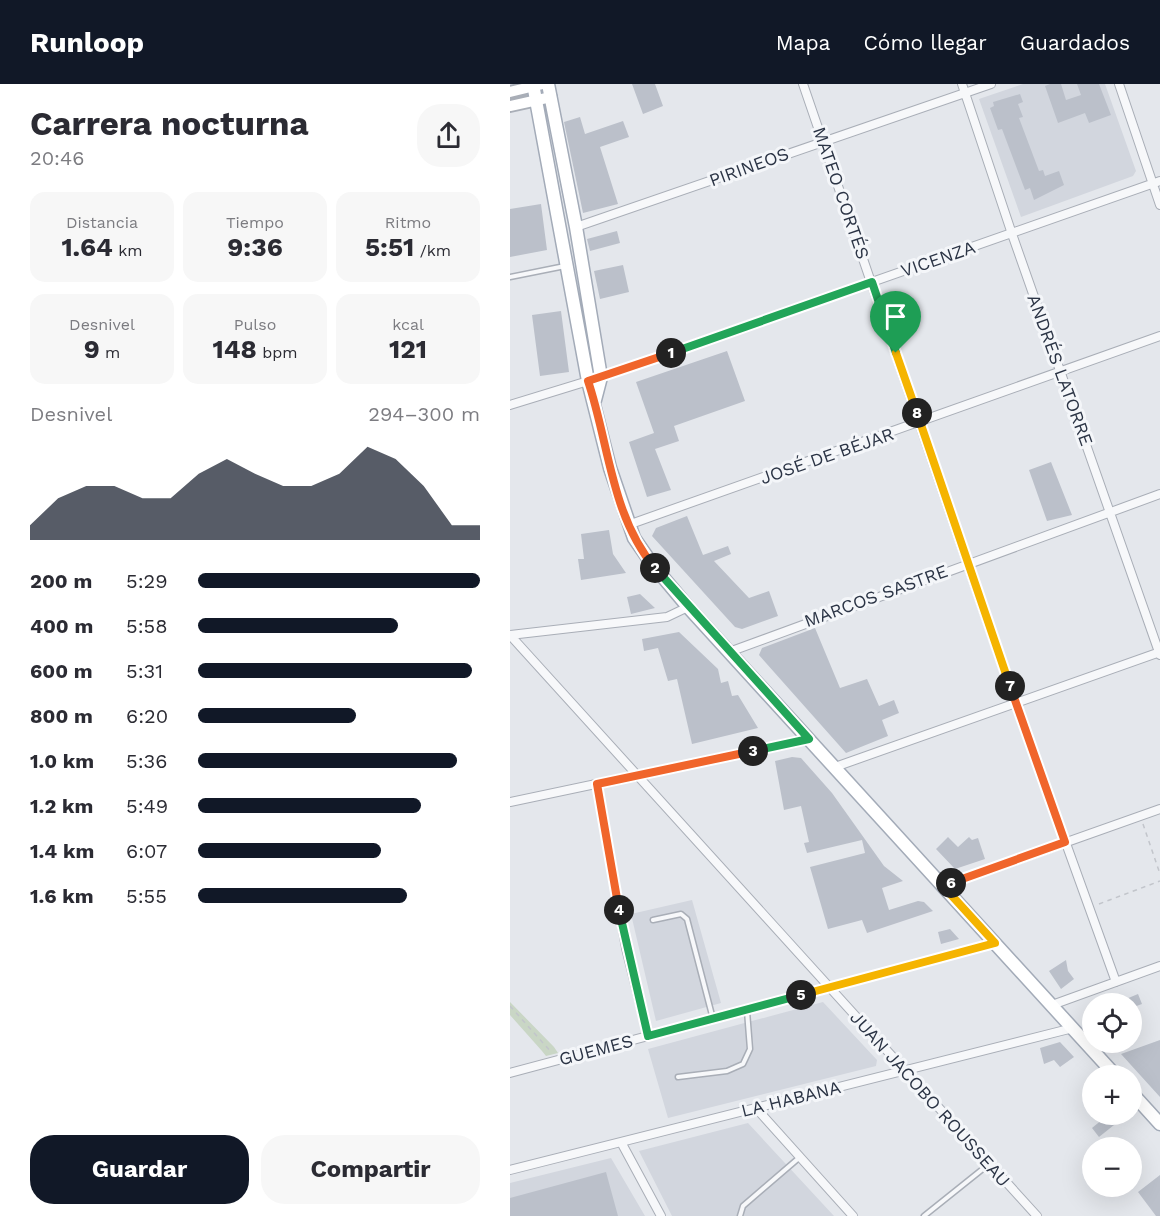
<!DOCTYPE html>
<html lang="es">
<head>
<meta charset="utf-8">
<style>
	body { margin:0; font-family:"Work Sans",sans-serif; background:#f7f7f7; color:#2b2b33; height:100vh; display:flex; flex-direction:column; font-size:22px; white-space:nowrap }
	* { box-sizing:border-box; margin:0 }
	p { font-size:20px; color:#7c7c81 }
	.icon { flex:none; width:33px; height:33px; fill:none; stroke:currentColor; stroke-width:2; stroke-linecap:round; stroke-linejoin:round }
	.map { position:relative; flex:1; overflow:hidden }
	.side { display:flex; flex-direction:column; background:#fff; width:510px }
	.side>* { flex:none }
	.tools { position:absolute; left:572px; top:909px; display:grid; gap:12px }
	.tools a { display:grid; place-items:center; width:60px; height:60px; border-radius:50%; background:#fff; box-shadow:0 6px 24px #0002; font-size:30px }
	.pin { position:absolute; display:grid; place-items:center; width:51px; height:51px; color:#fff; margin:-62px -26px; border-radius:50% 50% 50% 0; rotate:-45deg; box-shadow:0 0 6px #0007 }
	.pin .icon { rotate:45deg }
	.km { position:absolute; width:30px; height:30px; margin:-15px; border-radius:50%; background:#222; color:#fff; font-size:16px; line-height:30px; text-align:center }
	.round { display:grid; place-items:center; flex:none; width:63px; height:63px; border-radius:24px; background:#f7f7f7 }
	.headline { display:flex; align-items:center; justify-content:space-between; height:102px; padding:0 30px }
	h1 { font-size:33px; font-weight:700; line-height:45px }
	.metrics { display:grid; grid-template-columns:repeat(3,1fr); gap:9px; height:102px; padding:6px 30px }
	.metrics div { display:grid; align-content:center; border-radius:15px; background:#f7f7f7; text-align:center }
	.metrics b { font-size:26px; font-weight:700 }
	.metrics small { font-size:16px; font-weight:400 }
	.metrics p { font-size:16px }
	.chart { height:168px; padding:12px 30px }
	.chart p { display:flex; justify-content:space-between }
	.chart svg { width:100%; height:108px; margin-top:6px; fill:#111827; opacity:.7 }
	.button { display:flex; gap:12px; margin-top:auto; padding:12px 30px }
	.button a { flex:1; height:69px; border-radius:24px; background:#111827; color:#fff; font-size:24px; font-weight:700; line-height:69px; text-align:center }
	.button a+a { background:#f7f7f7; color:#2b2b33 }
	ul { padding:0 30px; list-style:none; font-size:20px }
	li { display:grid; grid-template-columns:96px 72px 1fr; align-items:center; height:45px }
	li i { height:15px; border-radius:8px; background:#111827 }
	header { display:flex; align-items:center; gap:36px; box-sizing:border-box; height:84px; padding:0 30px; background:#111827; color:#fff }
	header strong { font-size:28px }
	nav { display:flex; gap:33px; margin-inline-start:auto; font-size:21px }
	main { display:flex; flex:1; min-height:0 }
	.map>svg:first-child { display:block }
	.built { fill:#d2d6de }
	.green { fill:#c9d6c5 }
	.building { fill:#bbc0ca }
	.lines { fill:none; stroke-linecap:round; stroke-linejoin:round }
	.lane-casing { stroke:#a9aeb7; stroke-width:7 }
	.street-casing { stroke:#a9aeb7; stroke-width:10 }
	.secondary-casing { stroke:#a9aeb7; stroke-width:14 }
	.primary-casing { stroke:#a3abb8; stroke-width:15 }
	.path { stroke:#c2c5cb; stroke-width:1.5; stroke-dasharray:4.5 4.5; stroke-linecap:butt }
	.lane { stroke:#f7f8fa; stroke-width:4 }
	.street { stroke:#f7f8fa; stroke-width:8 }
	.secondary { stroke:#fff; stroke-width:10 }
	.primary { stroke:#fff; stroke-width:12 }
	.split-1-casing { stroke:#fff; stroke-width:12 }
	.split-2-casing { stroke:#fff; stroke-width:12 }
	.split-3-casing { stroke:#fff; stroke-width:12 }
	.split-4-casing { stroke:#fff; stroke-width:12 }
	.split-5-casing { stroke:#fff; stroke-width:12 }
	.split-6-casing { stroke:#fff; stroke-width:12 }
	.split-7-casing { stroke:#fff; stroke-width:12 }
	.split-8-casing { stroke:#fff; stroke-width:12 }
	.split-9-casing { stroke:#fff; stroke-width:12 }
	.split-1 { stroke:#22a559; stroke-width:8 }
	.split-2 { stroke:#f0652b; stroke-width:8 }
	.split-3 { stroke:#22a559; stroke-width:8 }
	.split-4 { stroke:#f0652b; stroke-width:8 }
	.split-5 { stroke:#22a559; stroke-width:8 }
	.split-6 { stroke:#f5b400; stroke-width:8 }
	.split-7 { stroke:#f0652b; stroke-width:8 }
	.split-8 { stroke:#f5b400; stroke-width:8 }
	.split-9 { stroke:#f5b400; stroke-width:8 }
	.labels { text-anchor:middle; stroke-width:6; stroke-linejoin:round; paint-order:stroke }
	.street-label { font-size:18px; fill:#2b3445; stroke:#f4f6f9 }
</style>
</head>
<body>
<header>
<strong>Runloop</strong>
<nav><a>Mapa</a><a>Cómo llegar</a><a>Guardados</a></nav>
</header>
<main>
<section class="side">
<div class="headline"><div><h1>Carrera nocturna</h1><p>20:46</p></div><a class="round"><svg class="icon" aria-label="share" viewBox="0 0 24 24"><path d="M12 15V3M7 8l5-5 5 5M5 13v7h14v-7"/></svg></a></div>
<div class="metrics">
<div><p>Distancia</p><b>1.64<small> km</small></b></div>
<div><p>Tiempo</p><b>9:36</b></div>
<div><p>Ritmo</p><b>5:51<small> /km</small></b></div>
</div>
<div class="metrics">
<div><p>Desnivel</p><b>9<small> m</small></b></div>
<div><p>Pulso</p><b>148<small> bpm</small></b></div>
<div><p>kcal</p><b>121</b></div>
</div>
<div class="chart"><p><span>Desnivel</span>294–300 m</p>
<svg viewBox="0 0 160 44" preserveAspectRatio="none"><path d="M0 44V38L10 27L20 22L30 22L40 27L50 27L60 17L70 11L80 17L90 22L100 22L110 17L120 6L130 11L140 22L150 38L160 38V44z"/></svg>
</div>
<ul>
<li><b>200 m</b>5:29<i style="width:100%"></i></li>
<li><b>400 m</b>5:58<i style="width:71%"></i></li>
<li><b>600 m</b>5:31<i style="width:97%"></i></li>
<li><b>800 m</b>6:20<i style="width:56%"></i></li>
<li><b>1.0 km</b>5:36<i style="width:92%"></i></li>
<li><b>1.2 km</b>5:49<i style="width:79%"></i></li>
<li><b>1.4 km</b>6:07<i style="width:65%"></i></li>
<li><b>1.6 km</b>5:55<i style="width:74%"></i></li>
</ul>
<div class="button"><a>Guardar</a><a>Compartir</a></div>
</section>
<div class="map">
<svg width="650" height="1132" viewBox="0 0 650 1132">
	<rect width="100%" height="100%" fill="#e4e7ec"/>
	<path class="built" d="M 513,0 L 595,0 L 626,87 L 623,92 L 511,133 L 469,15 Z
		M 182,816 L 211,919 L 146,937 L 121,830 Z
		M 313,918 L 367,976 L 366,982 L 158,1034 L 138,965 Z
		M 238,1039 L 324,1132 L 162,1132 L 129,1067 Z
		M 101,1074 L 135,1132 L 0,1132 L 0,1099 Z"/>
	<path class="green" d="M 0,918 L 44,963 L 48,969 L 36,972 L 32,967 L 0,931 Z"/>
	<path class="building" d="M 122,0 L 145,0 L 153,22 L 133,30 Z
		M 540,0 L 551,0 L 556,16 L 571,11 L 567,0 L 589,0 L 601,31 L 579,39 L 575,29 L 548,39 L 535,2 Z
		M 510,10 L 513,18 L 508,20 L 513,33 L 509,34 L 529,87 L 533,86 L 535,92 L 549,87 L 554,101 L 524,116 L 520,104 L 515,106 L 492,45 L 488,46 L 480,24 L 484,22 L 483,18 Z
		M 70,33 L 75,50 L 113,37 L 119,53 L 90,63 L 108,120 L 73,129 L 54,38 Z
		M 31,120 L 37,166 L 0,173 L 0,125 Z
		M 107,147 L 110,159 L 80,167 L 77,155 Z
		M 113,181 L 119,208 L 90,215 L 84,187 Z
		M 51,227 L 59,288 L 30,292 L 22,231 Z
		M 217,267 L 235,317 L 164,342 L 169,357 L 145,365 L 161,406 L 137,413 L 119,358 L 144,349 L 126,298 Z
		M 541,378 L 562,431 L 537,437 L 519,386 Z
		M 177,432 L 193,471 L 218,462 L 221,470 L 204,477 L 239,514 L 259,507 L 268,532 L 232,545 L 225,543 L 142,452 L 146,444 Z
		M 99,446 L 103,470 L 116,489 L 71,496 L 68,475 L 74,475 L 71,450 Z
		M 130,510 L 145,524 L 121,530 L 117,513 Z
		M 305,544 L 330,604 L 357,595 L 369,622 L 384,616 L 389,629 L 372,636 L 378,652 L 336,669 L 249,571 L 252,564 Z
		M 169,548 L 208,585 L 211,599 L 218,597 L 222,612 L 228,611 L 248,644 L 182,660 L 167,595 L 158,597 L 148,564 L 134,567 L 132,555 Z
		M 282,673 L 291,674 L 322,709 L 374,782 L 393,797 L 372,804 L 379,826 L 408,817 L 414,818 L 423,827 L 357,849 L 352,836 L 318,845 L 300,783 L 355,769 L 352,756 L 297,769 L 294,759 L 299,758 L 291,722 L 274,726 L 265,677 Z
		M 438,753 L 448,763 L 459,753 L 462,756 L 468,754 L 475,775 L 445,785 L 426,765 Z
		M 440,845 L 449,855 L 431,860 L 428,848 Z
		M 556,876 L 558,887 L 564,895 L 551,905 L 539,887 Z
		M 628,910 L 632,920 L 621,924 L 621,920 L 604,920 Z
		M 650,956 L 650,1013 L 611,970 Z
		M 550,958 L 564,973 L 550,983 L 544,976 L 534,980 L 530,964 Z
		M 599,1030 L 604,1030 L 609,1037 L 589,1053 L 582,1044 Z
		M 96,1088 L 108,1132 L 0,1132 L 0,1114 Z
		M 650,1091 L 650,1132 L 646,1132 L 628,1108 Z"/>
	<g class="lines">
		<g class="lane-casing">
			<path id="lane" d="M 0,193 L 55,182
				M 143,836 L 171,830 L 177,835 L 203,935
				M 168,993 L 217,987 L 233,980 L 240,965 L 237,927
				M 230,1132 L 233,1122 L 290,1073
				M 414,1132 L 479,1080"/>
		</g>
		<g class="street-casing">
			<path id="street" d="M 293,0 L 505,618 L 606,898
				M 452,0 L 502,150 L 650,571
				M 609,0 L 650,121
				M 66,143 L 481,0
				M 0,321 L 91,293 L 650,97
				M 118,441 L 650,252
				M 0,551 L 527,1132
				M 0,551 L 157,533 L 178,523
				M 219,568 L 650,410
				M 325,683 L 650,568
				M 87,700 L 116,864 L 138,952
				M 0,718 L 299,655
				M 433,802 L 650,725
				M 542,921 L 650,882
				M 0,989 L 485,859
				M 246,1024 L 343,1132
				M 111,1058 L 151,1132
				M 0,1086 L 563,944"/>
		</g>
		<g class="secondary-casing">
			<path id="secondary" d="M 0,8 L 33,0
				M 0,22 L 41,13"/>
		</g>
		<g class="primary-casing">
			<path id="primary" d="M 23,0 L 78,297 L 100,384 L 124,454 L 142,480 L 178,523 L 606,992
				M 38,0 L 66,143 L 91,293 L 85,316
				M 621,1008 L 650,1040"/>
		</g>
		<path class="path" d="M 633,740 L 650,790
			M 589,820 L 650,797
			M 0,922 L 42,969"/>
		<use href="#lane" class="lane"/>
		<use href="#street" class="street"/>
		<use href="#secondary" class="secondary"/>
		<use href="#primary" class="primary"/>
	</g>
	<g class="lines">
		<g class="split-1-casing">
			<path id="split-1" d="M 161,269 L 362,198 L 386,269"/>
		</g>
		<g class="split-2-casing">
			<path id="split-2" d="M 145,484 C 101,432 99,359 78,297 L 161,269"/>
		</g>
		<g class="split-3-casing">
			<path id="split-3" d="M 145,484 L 299,655 L 243,667"/>
		</g>
		<g class="split-4-casing">
			<path id="split-4" d="M 109,826 L 87,700 L 243,667"/>
		</g>
		<g class="split-5-casing">
			<path id="split-5" d="M 109,826 L 138,952 L 291,911"/>
		</g>
		<g class="split-6-casing">
			<path id="split-6" d="M 291,911 L 485,859 L 433,802 L 441,799"/>
		</g>
		<g class="split-7-casing">
			<path id="split-7" d="M 441,799 L 555,758 L 500,602"/>
		</g>
		<g class="split-8-casing">
			<path id="split-8" d="M 407,329 L 500,602"/>
		</g>
		<g class="split-9-casing">
			<path id="split-9" d="M 386,269 L 407,329"/>
		</g>
		<use href="#split-1" class="split-1"/>
		<use href="#split-2" class="split-2"/>
		<use href="#split-3" class="split-3"/>
		<use href="#split-4" class="split-4"/>
		<use href="#split-5" class="split-5"/>
		<use href="#split-6" class="split-6"/>
		<use href="#split-7" class="split-7"/>
		<use href="#split-8" class="split-8"/>
		<use href="#split-9" class="split-9"/>
	</g>
	<g class="labels">
		<g class="street-label">
			<text transform="translate(239 83) rotate(-20)" y="6">PIRINEOS</text>
			<text transform="translate(331 109) rotate(71)" y="6">MATEO CORTÉS</text>
			<text transform="translate(428 175) rotate(-19)" y="6">VICENZA</text>
			<text transform="translate(550 286) rotate(70)" y="6">ANDRÉS LATORRE</text>
			<text transform="translate(317 372) rotate(-19)" y="6">JOSÉ DE BÉJAR</text>
			<text transform="translate(366 512) rotate(-20)" y="6">MARCOS SASTRE</text>
			<text transform="translate(86 966) rotate(-15)" y="6">GUEMES</text>
			<text transform="translate(281 1015) rotate(-14)" y="6">LA HABANA</text>
			<text transform="translate(420 1015) rotate(48)" y="6">JUAN JACOBO ROUSSEAU</text>
		</g>
	</g>
</svg>
<div class="tools">
<a><svg class="icon" aria-label="locate" viewBox="0 0 24 24"><circle cx="12" cy="12" r="6"/><path d="M12 2v4M12 18v4M2 12h4M18 12h4"/></svg></a>
<a>+</a>
<a>−</a>
</div>
<div class="pin" style="left:386px;top:269px;background:#1e9e55"><svg class="icon" aria-label="arrive" viewBox="0 0 24 24"><path d="M6 21V4h12l-3 4 3 4H6"/></svg></div>
<b class="km" style="left:161px;top:269px">1</b>
<b class="km" style="left:145px;top:484px">2</b>
<b class="km" style="left:243px;top:667px">3</b>
<b class="km" style="left:109px;top:826px">4</b>
<b class="km" style="left:291px;top:911px">5</b>
<b class="km" style="left:441px;top:799px">6</b>
<b class="km" style="left:500px;top:602px">7</b>
<b class="km" style="left:407px;top:329px">8</b>
</div>
</main>
</body>
</html>
